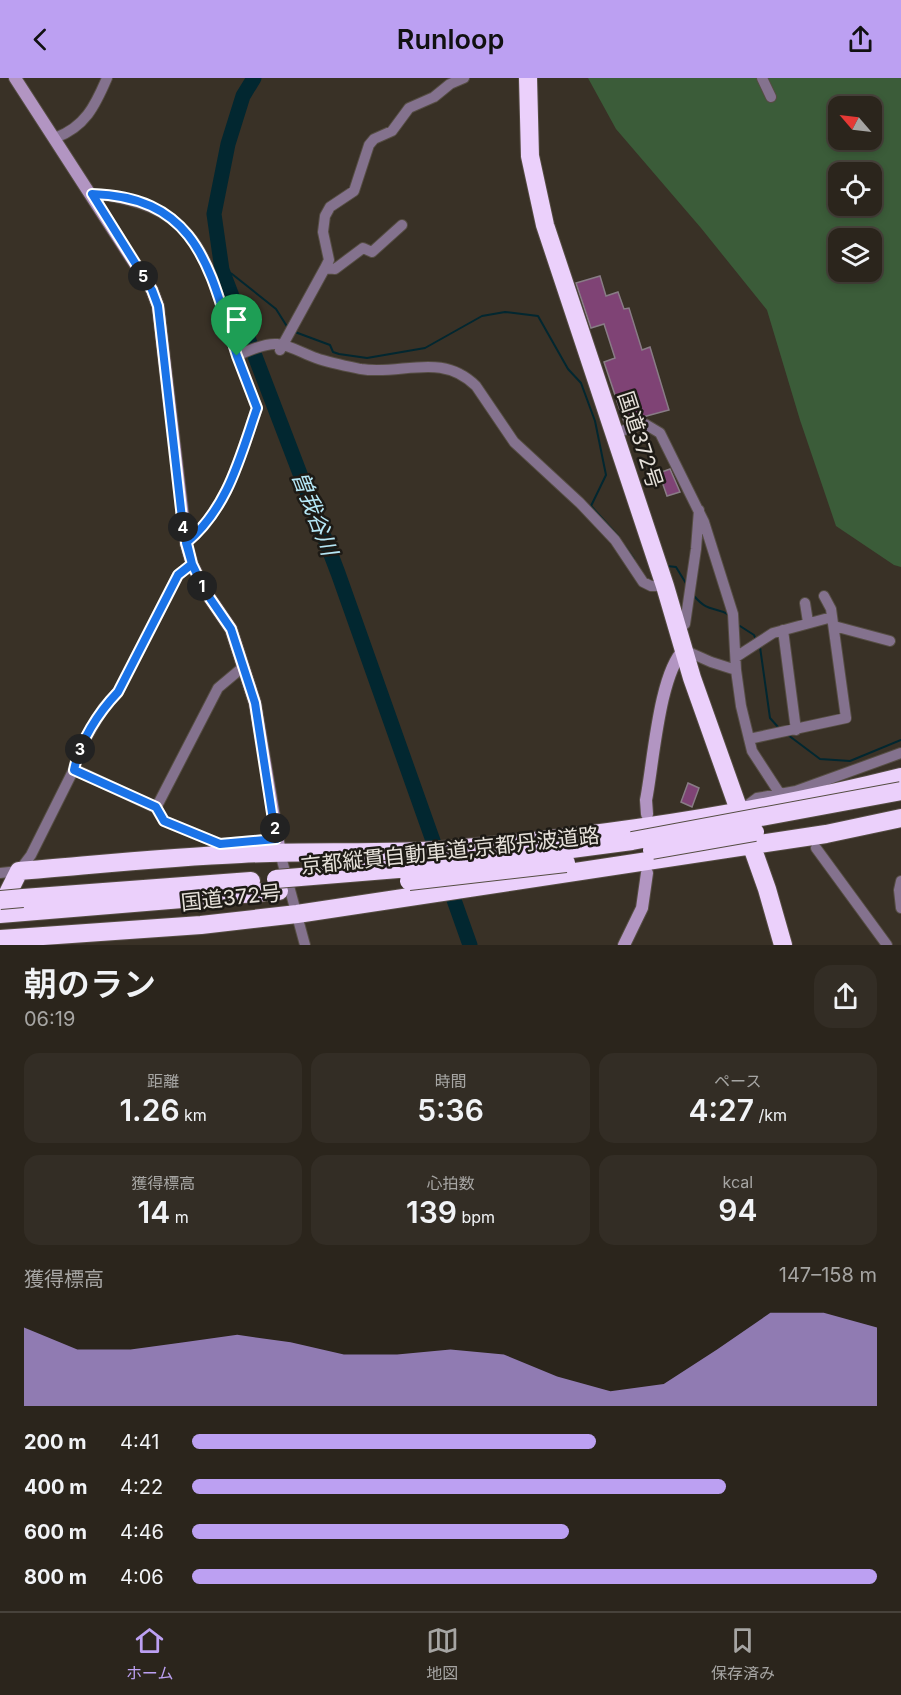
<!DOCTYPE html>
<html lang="ja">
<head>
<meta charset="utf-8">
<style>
	body { margin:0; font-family:Inter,"Noto Sans JP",sans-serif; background:#332d25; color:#f1f3f6; height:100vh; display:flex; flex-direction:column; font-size:22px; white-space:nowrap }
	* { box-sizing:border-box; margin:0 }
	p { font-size:20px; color:#a6a5a3 }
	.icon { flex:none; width:33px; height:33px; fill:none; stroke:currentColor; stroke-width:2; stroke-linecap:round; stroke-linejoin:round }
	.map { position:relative; height:867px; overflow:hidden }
	.details { display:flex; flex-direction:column; background:#2b251c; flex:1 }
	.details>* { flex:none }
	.needle { width:39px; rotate:298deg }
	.fabs { position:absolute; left:828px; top:18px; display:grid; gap:12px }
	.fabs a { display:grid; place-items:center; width:54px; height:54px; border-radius:12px; background:#2b251c; box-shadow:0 3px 9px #0003,0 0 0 2px #47423b; font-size:30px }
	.pin { position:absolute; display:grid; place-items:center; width:51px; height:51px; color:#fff; margin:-62px -26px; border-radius:50% 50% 50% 0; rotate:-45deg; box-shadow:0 0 6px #0007 }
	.pin .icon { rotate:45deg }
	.km { position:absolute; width:30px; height:30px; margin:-15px; border-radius:50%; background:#222; color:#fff; font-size:16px; line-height:30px; text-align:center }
	.round { display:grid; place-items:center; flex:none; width:63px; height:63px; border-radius:18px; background:#332d25 }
	.headline { display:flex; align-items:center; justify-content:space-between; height:102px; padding:0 24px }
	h1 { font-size:33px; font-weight:600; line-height:45px }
	.metrics { display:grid; grid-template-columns:repeat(3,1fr); gap:9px; height:102px; padding:6px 24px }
	.metrics div { display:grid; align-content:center; border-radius:15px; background:#332d25; text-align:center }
	.metrics b { font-size:30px; font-weight:600 }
	.metrics small { font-size:16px; font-weight:400 }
	.metrics p { font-size:16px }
	.chart { height:168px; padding:12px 24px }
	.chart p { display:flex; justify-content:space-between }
	.chart svg { width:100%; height:108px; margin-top:6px; fill:#bca0f2; opacity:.7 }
	ul { padding:0 24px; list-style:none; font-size:20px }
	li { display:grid; grid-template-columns:96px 72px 1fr; align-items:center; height:45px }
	li i { height:15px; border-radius:8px; background:#bca0f2 }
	header { display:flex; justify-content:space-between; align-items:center; height:78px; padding:0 24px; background:#bca0f2; color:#111; font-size:27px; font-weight:600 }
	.menu { display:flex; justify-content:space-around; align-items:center; height:84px; border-top:2px solid #47423b; background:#2b251c; font-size:16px; color:#a6a5a3 }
	.menu a { display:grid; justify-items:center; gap:3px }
	.menu .current { color:#bca0f2 }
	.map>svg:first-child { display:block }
	.green { fill:#3b5c39; fill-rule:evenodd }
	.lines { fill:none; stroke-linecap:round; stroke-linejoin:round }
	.stream { stroke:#022730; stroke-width:2 }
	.river { stroke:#022730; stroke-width:15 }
	.building { fill:#7f4375; stroke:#897c86; stroke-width:1.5 }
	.street-casing { stroke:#554d43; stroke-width:12 }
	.secondary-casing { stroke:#554d43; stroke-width:14 }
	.highway-casing { stroke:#554d43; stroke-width:20 }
	.street { stroke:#84728e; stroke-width:10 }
	.secondary { stroke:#b295c2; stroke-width:12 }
	.highway { stroke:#ebd0fb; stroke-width:18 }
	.highway-bridge-casing { stroke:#554d43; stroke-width:20; stroke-linecap:butt }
	.highway-bridge { stroke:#ebd0fb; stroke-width:18 }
	.route-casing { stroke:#fff; stroke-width:12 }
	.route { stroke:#1a73e8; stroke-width:8 }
	.labels { text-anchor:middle; stroke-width:5; stroke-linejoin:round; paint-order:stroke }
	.street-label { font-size:21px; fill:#e6e1da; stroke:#1d1a15 }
	.water-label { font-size:22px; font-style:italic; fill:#b6e8f7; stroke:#1d1a15 }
</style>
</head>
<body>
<header><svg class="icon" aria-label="back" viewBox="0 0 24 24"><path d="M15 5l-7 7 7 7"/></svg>Runloop<svg class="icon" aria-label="share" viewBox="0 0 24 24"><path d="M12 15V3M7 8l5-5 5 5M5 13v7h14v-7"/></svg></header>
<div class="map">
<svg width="901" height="867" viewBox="0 0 901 867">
	<rect width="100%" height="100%" fill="#393126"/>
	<path class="green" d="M 588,0 L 901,0 L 901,489 L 894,487 L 836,448 L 800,342 L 767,232 L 701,150 L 616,51 ZM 838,28 L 872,28 L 872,62 L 838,62 ZM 838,94 L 872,94 L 872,128 L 838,128 ZM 838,160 L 872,160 L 872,194 L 838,194 Z"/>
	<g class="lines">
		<path class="stream" d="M 222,192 L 232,196 L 276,231 L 288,250
			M 295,254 L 330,267 L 333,274 L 339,276 L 367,280 L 425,270 L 482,238 L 505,234 L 538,238 L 568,291 L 581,305 L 595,343 L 606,397 L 591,428 L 619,459
			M 625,468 L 634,481
			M 667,488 L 676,489 L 687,507
			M 694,518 C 710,536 713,527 729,537
			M 740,548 L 754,557 L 756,562
			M 760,569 L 770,640 L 778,649
			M 788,657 L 820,681 L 850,683 L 901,662"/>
		<path class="river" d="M 254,0 L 243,18 L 228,66 L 214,136 L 222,192 L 338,495 L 470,867"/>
	</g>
	<path class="building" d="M 600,198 L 606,218 L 618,214 L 624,231 L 629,230 L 642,272 L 650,269 L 669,332 L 624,344 L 604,284 L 615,280 L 604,246 L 591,250 L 576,205 Z
		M 670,391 L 680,414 L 667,418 L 659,395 Z
		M 688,705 L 699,710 L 692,729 L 681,724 Z"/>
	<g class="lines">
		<g class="street-casing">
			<path id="street" d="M 762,0 L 771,19
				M 55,60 C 85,49 95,28 107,0
				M 92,116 C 109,117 126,121 142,126 C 203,147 211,197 229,252 C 237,278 247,304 257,330 C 240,379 228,430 186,465
				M 325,190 L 329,182 L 323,154 L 325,138 L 330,129 L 354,113 L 369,67 L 374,61 L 392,53 L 409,30 L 434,19 L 450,6 L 464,0
				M 280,272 L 325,190 L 335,191 L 363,170 L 372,174 L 402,147
				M 237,278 C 247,273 266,265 277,266 C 290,267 304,276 316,280 C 330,285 346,288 361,291 C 401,298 441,273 476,308 L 514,364 L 580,425 L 615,462 L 643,504 L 651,508 L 665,508
				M 614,355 L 645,346 L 660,355 L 704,444 L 733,536 L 736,592 L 741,628 L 752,673 L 780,716
				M 805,525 L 808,544
				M 834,548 L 890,563
				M 677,552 L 685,546 L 696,471 L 699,432
				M 783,552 L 796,652
				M 684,572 L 711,584 L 736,592
				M 736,579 L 773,555 L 832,539
				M 749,661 L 846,640 L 831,531 L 824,518
				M 74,691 L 156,730 L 164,743 L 220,766 L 276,761
				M 745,729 L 757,720 L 796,713 L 901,675
				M 156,730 L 218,610 L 243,589
				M 816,770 L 887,867
				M 280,775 L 305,867
				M 0,795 L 19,793 L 31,777 L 74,691 L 77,676 L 104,629 L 118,614 L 178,497 L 192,486
				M 901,803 L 899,812 L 901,830"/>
		</g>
		<g class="secondary-casing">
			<path id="secondary" d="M 15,0 L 152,212 L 158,228 L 186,465 L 192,486 L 205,513 L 231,551 L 255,625 L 280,775
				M 647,736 L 646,722 C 653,688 659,595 684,572
				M 624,867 L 642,830 L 647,795"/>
		</g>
		<g class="highway-casing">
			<path id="highway" d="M 528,0 L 530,78 L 545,147 L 665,508 L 692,600 L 767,811 L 783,867
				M 564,772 L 632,763
				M 23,820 L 251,803
				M 0,831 L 19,793 C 93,787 167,779 241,776 C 312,772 383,777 454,771 C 602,758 757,735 901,699
				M 0,836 L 279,813
				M 0,861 L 201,847 L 297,836 L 826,756 L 901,740"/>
		</g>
		<use href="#street" class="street"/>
		<use href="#secondary" class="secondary"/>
		<use href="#highway" class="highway"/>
		<g class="highway-bridge-casing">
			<path id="highway-bridge" d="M 632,763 L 901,713
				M 652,772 L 755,754
				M 276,801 L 435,788 L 564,772
				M 409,803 L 566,785
				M 0,822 L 23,820"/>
		</g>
		<use href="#highway-bridge" class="highway-bridge"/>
	</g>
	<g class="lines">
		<g class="route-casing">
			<path id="route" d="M 237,278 L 257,330 C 240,379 228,430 186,465 L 192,486 L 205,513 L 231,551 L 255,625 L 276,761 L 220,766 L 164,743 L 156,729 L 74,692 C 80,663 98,635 118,614 L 178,497 L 192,486 L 183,449 L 158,228 L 152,212 L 92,116 C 200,119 210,194 237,278"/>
		</g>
		<use href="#route" class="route"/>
	</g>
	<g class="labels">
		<g class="street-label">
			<text transform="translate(640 362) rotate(72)" y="7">国道372号</text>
			<text transform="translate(450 773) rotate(-6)" y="7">京都縦貫自動車道;京都丹波道路</text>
			<text transform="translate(231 820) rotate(-6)" y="7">国道372号</text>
		</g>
		<g class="water-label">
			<text transform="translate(315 435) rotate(69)" y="8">曽我谷川</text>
		</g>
	</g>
</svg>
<div class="fabs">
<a><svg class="needle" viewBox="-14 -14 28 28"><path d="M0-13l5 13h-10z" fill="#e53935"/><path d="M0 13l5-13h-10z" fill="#a6a5a3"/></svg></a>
<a><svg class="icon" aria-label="locate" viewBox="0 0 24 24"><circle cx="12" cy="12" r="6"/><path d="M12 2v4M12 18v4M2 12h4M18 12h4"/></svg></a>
<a><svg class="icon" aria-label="layers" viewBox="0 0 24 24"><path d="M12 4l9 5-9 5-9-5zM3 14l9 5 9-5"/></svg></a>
</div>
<div class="pin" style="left:237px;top:278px;background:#1e9e55"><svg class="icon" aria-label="arrive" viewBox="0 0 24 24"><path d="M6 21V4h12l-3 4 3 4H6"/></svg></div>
<b class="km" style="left:202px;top:508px">1</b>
<b class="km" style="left:275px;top:750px">2</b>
<b class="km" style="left:80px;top:671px">3</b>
<b class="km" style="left:183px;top:449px">4</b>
<b class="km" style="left:143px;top:198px">5</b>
</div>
<section class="details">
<div class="headline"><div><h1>朝のラン</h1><p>06:19</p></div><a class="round"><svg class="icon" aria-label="share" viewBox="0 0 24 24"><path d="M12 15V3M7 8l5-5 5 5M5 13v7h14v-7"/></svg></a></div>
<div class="metrics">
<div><p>距離</p><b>1.26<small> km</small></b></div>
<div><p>時間</p><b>5:36</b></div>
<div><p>ペース</p><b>4:27<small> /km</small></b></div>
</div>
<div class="metrics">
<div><p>獲得標高</p><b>14<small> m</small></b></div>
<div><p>心拍数</p><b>139<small> bpm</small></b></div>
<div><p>kcal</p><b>94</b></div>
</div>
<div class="chart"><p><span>獲得標高</span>147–158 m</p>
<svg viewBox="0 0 160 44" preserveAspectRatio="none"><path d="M0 44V12L10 21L20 21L30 18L40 15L50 18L60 23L70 23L80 21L90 23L100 32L110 38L120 35L130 21L140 6L150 6L160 12V44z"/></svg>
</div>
<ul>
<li><b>200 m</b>4:41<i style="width:59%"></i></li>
<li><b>400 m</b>4:22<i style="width:78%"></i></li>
<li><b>600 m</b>4:46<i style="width:55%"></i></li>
<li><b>800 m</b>4:06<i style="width:100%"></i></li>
</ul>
</section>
<nav class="menu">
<a class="current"><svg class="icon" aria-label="home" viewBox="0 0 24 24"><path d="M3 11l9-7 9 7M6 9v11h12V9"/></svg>ホーム</a>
<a><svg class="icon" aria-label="map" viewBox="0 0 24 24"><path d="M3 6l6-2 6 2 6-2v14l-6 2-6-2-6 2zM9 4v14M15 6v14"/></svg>地図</a>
<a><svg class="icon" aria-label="saved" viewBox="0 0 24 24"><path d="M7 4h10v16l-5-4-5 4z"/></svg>保存済み</a>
</nav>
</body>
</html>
